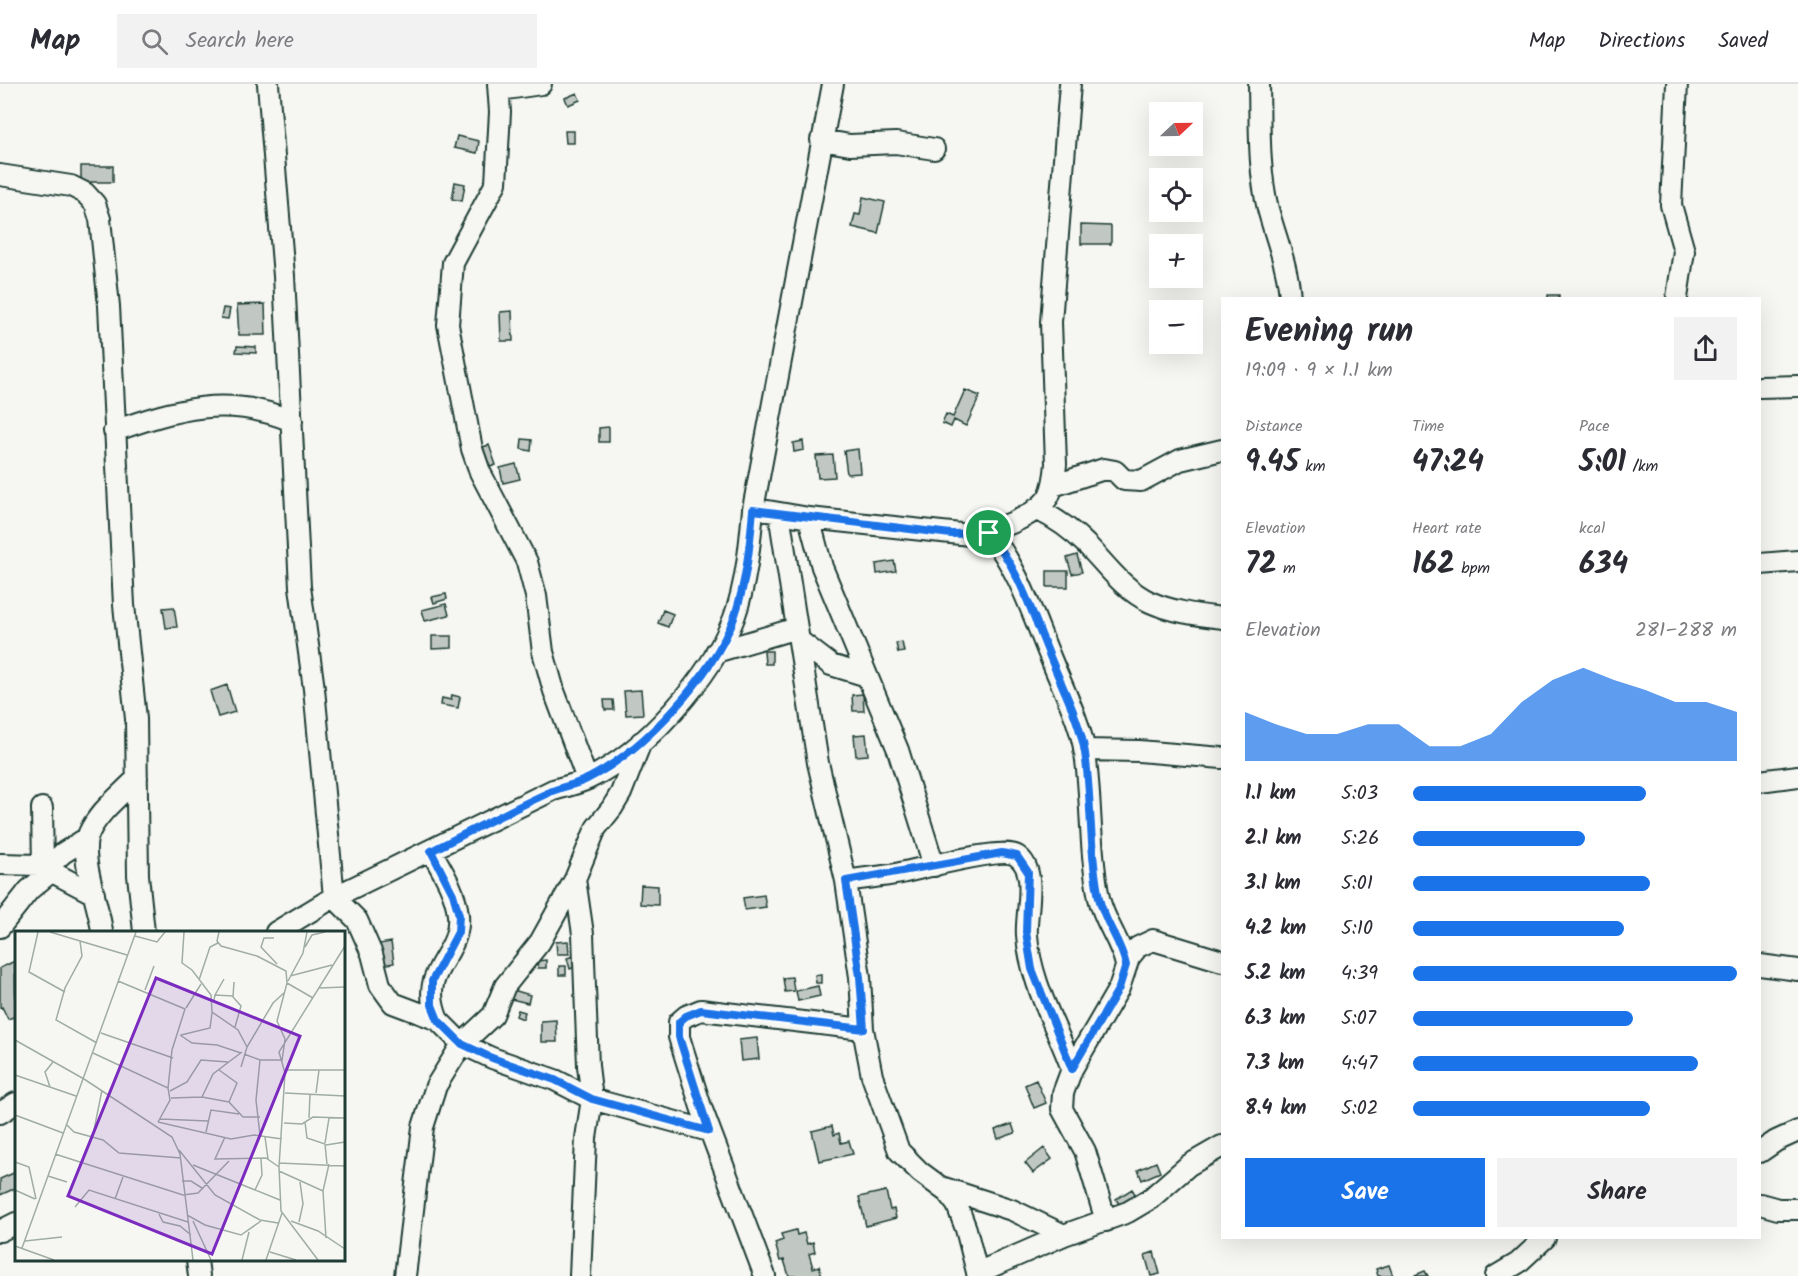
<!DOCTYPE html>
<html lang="en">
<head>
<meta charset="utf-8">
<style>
	body { margin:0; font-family:Kalam,sans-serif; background:#f2f2f3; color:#2b2b33; height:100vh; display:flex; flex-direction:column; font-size:22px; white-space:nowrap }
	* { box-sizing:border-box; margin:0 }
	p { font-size:20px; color:#7c7c81 }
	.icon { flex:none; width:33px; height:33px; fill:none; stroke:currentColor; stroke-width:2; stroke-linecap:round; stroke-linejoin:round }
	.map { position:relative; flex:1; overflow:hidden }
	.drawer { position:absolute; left:1221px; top:213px; width:540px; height:942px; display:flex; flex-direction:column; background:#fff; border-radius:0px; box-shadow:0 6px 24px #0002 }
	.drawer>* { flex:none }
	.needle { width:39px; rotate:68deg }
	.tools { position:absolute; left:1149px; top:18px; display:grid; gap:12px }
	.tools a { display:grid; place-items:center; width:54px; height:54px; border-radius:0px; background:#fff; box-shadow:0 6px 24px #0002; font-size:30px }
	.pin { position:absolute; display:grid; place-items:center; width:51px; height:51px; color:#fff; margin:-26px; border:3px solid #fff; border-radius:50%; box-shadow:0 2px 6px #0007 }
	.round { display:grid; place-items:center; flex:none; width:63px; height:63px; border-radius:0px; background:#f2f2f3 }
	.headline { display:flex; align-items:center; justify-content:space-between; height:102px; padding:0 24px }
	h1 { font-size:33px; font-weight:700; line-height:45px }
	.metrics { display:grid; grid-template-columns:repeat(3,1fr); gap:9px; height:102px; padding:6px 24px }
	.metrics div { display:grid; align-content:center }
	.metrics b { font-size:30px; font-weight:700 }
	.metrics small { font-size:16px; font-weight:400 }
	.metrics p { font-size:16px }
	.chart { height:168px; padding:12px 24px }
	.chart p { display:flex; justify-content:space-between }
	.chart svg { width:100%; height:108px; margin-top:6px; fill:#1a73e8; opacity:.7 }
	.button { display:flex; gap:12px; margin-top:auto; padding:12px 24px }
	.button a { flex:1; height:69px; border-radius:0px; background:#1a73e8; color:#fff; font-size:24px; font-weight:700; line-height:69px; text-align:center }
	.button a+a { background:#f2f2f3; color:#2b2b33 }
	ul { padding:0 24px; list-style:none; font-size:20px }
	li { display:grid; grid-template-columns:96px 72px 1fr; align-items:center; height:45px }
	li i { height:15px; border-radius:8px; background:#1a73e8 }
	header { display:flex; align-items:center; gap:36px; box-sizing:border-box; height:84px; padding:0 30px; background:#fff; border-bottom:2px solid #e1e1e2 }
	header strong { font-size:28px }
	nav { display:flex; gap:33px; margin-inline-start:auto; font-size:21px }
	.search { width:420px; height:54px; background:#f2f2f3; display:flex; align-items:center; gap:15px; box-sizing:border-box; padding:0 21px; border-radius:0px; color:#7c7c81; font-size:22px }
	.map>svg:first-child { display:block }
	.building { fill:#c1c8c3; stroke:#1f3d34; stroke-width:1.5 }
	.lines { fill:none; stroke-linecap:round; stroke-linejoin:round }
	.minor-casing { stroke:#1f3d34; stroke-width:24 }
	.minor { stroke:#f6f6f2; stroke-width:20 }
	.route-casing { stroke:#fff; stroke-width:12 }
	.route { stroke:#1a73e8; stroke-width:8 }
	.inset-road { fill:none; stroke:#a0aca6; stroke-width:1.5 }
	.view { fill:#7b2cbf; fill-opacity:0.15; stroke:#7b2cbf; stroke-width:3 }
	.inset-edge { fill:none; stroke:#1f3d34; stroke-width:3 }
</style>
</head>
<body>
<header>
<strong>Map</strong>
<div class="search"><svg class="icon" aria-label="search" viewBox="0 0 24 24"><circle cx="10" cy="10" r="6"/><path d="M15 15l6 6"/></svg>Search here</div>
<nav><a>Map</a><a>Directions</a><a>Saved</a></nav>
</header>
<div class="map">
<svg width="1798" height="1192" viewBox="0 0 1798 1192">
	<rect width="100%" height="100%" fill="#f6f6f2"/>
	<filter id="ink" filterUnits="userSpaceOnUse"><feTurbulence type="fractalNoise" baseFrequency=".0167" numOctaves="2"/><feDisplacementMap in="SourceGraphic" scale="12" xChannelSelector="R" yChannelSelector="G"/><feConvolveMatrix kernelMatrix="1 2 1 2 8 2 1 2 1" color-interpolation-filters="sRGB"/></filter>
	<g filter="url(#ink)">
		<path class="building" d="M 577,9 L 580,16 L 568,21 L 565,14 Z
			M 565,47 L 574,47 L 574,59 L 566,59 Z
			M 457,52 L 479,57 L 477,69 L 454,64 Z
			M 81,82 L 113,82 L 113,98 L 81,98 Z
			M 455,98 L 465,100 L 462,117 L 452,115 Z
			M 863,113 L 885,118 L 878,149 L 852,143 L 855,130 L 860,131 Z
			M 1081,141 L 1111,142 L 1111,160 L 1081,160 Z
			M 1548,211 L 1559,211 L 1559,214 L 1548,214 Z
			M 265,220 L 266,251 L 239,251 L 237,221 Z
			M 223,224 L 230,225 L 228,235 L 221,234 Z
			M 512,227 L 513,257 L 501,257 L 500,228 Z
			M 237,262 L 256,263 L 256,269 L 236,268 Z
			M 965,306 L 980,312 L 966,342 L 954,336 L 951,343 L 942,339 L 946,330 L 953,333 Z
			M 609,343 L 609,358 L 599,358 L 599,344 Z
			M 522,355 L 532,356 L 531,367 L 521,365 Z
			M 803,357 L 804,366 L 794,368 L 793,359 Z
			M 489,361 L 496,381 L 484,385 L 477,365 Z
			M 858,365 L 860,389 L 847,390 L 844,367 Z
			M 833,371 L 835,393 L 818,394 L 816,372 Z
			M 516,380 L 520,395 L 503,399 L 500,384 Z
			M 1077,471 L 1082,488 L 1072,490 L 1067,474 Z
			M 894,477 L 896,487 L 877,490 L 876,480 Z
			M 1047,487 L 1068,487 L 1068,503 L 1047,503 Z
			M 446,510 L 447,515 L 434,519 L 432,513 Z
			M 446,520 L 449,531 L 425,537 L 422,526 Z
			M 174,523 L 177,543 L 166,544 L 163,524 Z
			M 663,526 L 673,530 L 668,543 L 658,539 Z
			M 432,552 L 452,552 L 452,564 L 432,565 Z
			M 902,558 L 904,568 L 898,569 L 896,559 Z
			M 764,567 L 772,567 L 772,580 L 765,580 Z
			M 227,601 L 235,628 L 218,633 L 210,607 Z
			M 641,606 L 643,630 L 626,631 L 624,607 Z
			M 863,610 L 864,627 L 853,627 L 852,611 Z
			M 452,611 L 460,613 L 458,624 L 441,621 L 442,614 L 451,616 Z
			M 604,616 L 613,616 L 614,626 L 605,626 Z
			M 866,650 L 868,671 L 856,672 L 854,651 Z
			M 641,801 L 658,802 L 658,821 L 640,820 Z
			M 764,811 L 766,823 L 745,826 L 743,814 Z
			M 568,857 L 569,870 L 557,870 L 556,858 Z
			M 391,858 L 394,879 L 383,881 L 379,860 Z
			M 574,872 L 577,882 L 570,885 L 567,874 Z
			M 546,876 L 546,884 L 538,884 L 537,877 Z
			M 15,877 L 16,932 L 8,935 L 2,923 L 0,924 L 0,884 Z
			M 559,882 L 566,882 L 566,891 L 559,891 Z
			M 821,890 L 821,899 L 816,899 L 815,891 Z
			M 792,893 L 794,907 L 785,908 L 783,894 Z
			M 818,902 L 820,912 L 798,917 L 796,907 Z
			M 513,906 L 530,911 L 528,919 L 511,915 Z
			M 518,926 L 525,928 L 523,935 L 516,932 Z
			M 556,936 L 557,958 L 541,958 L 541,937 Z
			M 757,954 L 759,975 L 741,977 L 739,956 Z
			M 1036,996 L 1046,1019 L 1034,1024 L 1025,1001 Z
			M 1012,1040 L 1015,1049 L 998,1055 L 995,1046 Z
			M 832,1042 L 834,1051 L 839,1049 L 841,1059 L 849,1057 L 853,1070 L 819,1077 L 812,1047 Z
			M 1044,1064 L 1052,1075 L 1033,1089 L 1025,1079 Z
			M 1156,1078 L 1160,1088 L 1142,1096 L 1138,1086 Z
			M 16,1088 L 16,1104 L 0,1111 L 0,1095 Z
			M 1132,1105 L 1137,1113 L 1121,1123 L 1116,1115 Z
			M 886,1107 L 890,1126 L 894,1125 L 896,1134 L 866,1142 L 859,1113 Z
			M 796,1146 L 797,1151 L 804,1149 L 807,1160 L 813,1158 L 815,1168 L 809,1170 L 813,1184 L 819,1182 L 822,1192 L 789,1192 L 784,1176 L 780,1177 L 775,1159 L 783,1156 L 781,1150 Z
			M 1154,1168 L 1160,1190 L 1151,1192 L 1145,1171 Z
			M 1389,1181 L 1393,1192 L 1378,1192 L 1376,1185 Z
			M 1425,1187 L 1428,1192 L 1415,1192 L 1415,1191 Z"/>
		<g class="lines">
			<g class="minor-casing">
				<path id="minor" d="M 268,0 L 284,192 L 300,503 L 314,605 L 334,813 L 357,836 L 372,870 L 380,901 L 393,919 L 438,936 L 462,960 L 492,974 L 555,996 L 592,1015 L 709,1047
					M 498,0 L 500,28 L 496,99 L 453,179 L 448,241 L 472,365 L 480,388 L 527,478 L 536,512 L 543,568 L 554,607 L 587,695
					M 1259,0 C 1260,41 1258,84 1268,125 C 1276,155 1288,183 1290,214
					M 1677,0 L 1671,121 L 1684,167 L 1677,214
					M 500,6 L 541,0
					M 821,56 L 850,61 L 896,59 L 934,65
					M 0,91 L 71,102 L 85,109 L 95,120 L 100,135 L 109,222 L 124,521 L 136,635 L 138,791 L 144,848
					M 1760,303 L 1798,302
					M 114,347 C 176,325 228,310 292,337
					M 1053,402 L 1104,385 L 1115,387 L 1124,396 L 1141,397 L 1180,376 L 1222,366
					M 1036,425 C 1055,434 1073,447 1088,462 C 1107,482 1124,506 1150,518 C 1172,528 1199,531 1222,534
					M 768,427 L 809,434 L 970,451 C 993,448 1036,433 1049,412 C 1054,402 1055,391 1056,380 L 1051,238 L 1070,0
					M 779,429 L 818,679 L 846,797 L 860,893 L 863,945 L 872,992 L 899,1067 L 920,1088 L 947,1108 L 957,1121 L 966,1145 L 978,1192
					M 809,434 L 822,483 L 898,666 L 934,782
					M 989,449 C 1019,485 1033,532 1051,575 C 1063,605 1080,637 1085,669 C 1092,717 1089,766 1099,814 C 1104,838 1121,857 1126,881
					M 1760,480 L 1798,477
					M 801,558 L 831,581 L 867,592
					M 716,568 L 797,544
					M 1084,666 L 1139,667 L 1222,674
					M 1760,697 L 1798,692
					M 42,724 L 43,783
					M 431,767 C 442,786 456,808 458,831 C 462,874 416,884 438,936
					M 0,780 L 39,781 L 94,810
					M 47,784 L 63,769 L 87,754
					M 575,795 L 583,850 L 588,982 L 592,1015 L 586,1054 L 580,1192
					M 846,797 C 863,794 879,793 896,790 C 917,786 1003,762 1017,772 C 1039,787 1025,829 1027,851 C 1030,898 1056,941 1072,985
					M 0,843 L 29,806 L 52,787
					M 102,848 C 100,823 78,773 89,749 C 98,728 122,710 137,694
					M 276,848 L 334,813 L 553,706 C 564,703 577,700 588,695 C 645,668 711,593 734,534 C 746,501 750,461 753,425 L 833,0
					M 1760,881 L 1798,886
					M 0,1029 L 16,1019
					M 1760,1068 L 1776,1057 L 1798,1047
					M 941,1103 L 1012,1126 L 1064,1151
					M 1760,1120 L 1778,1125 L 1798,1125
					M 1106,1137 L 1085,1067 L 1062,1025 L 1063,1009 L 1072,985 L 1119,904 L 1129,874 L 1138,863 L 1153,856 L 1222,877
					M 0,1147 L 16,1139
					M 197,1176 L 199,1192
					M 977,1189 L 1064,1151 L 1128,1128 L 1150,1115 L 1189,1081 L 1222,1062
					M 405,1192 L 423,1043 L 436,1002 L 462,960 L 493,931 L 505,902 L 540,858 L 575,795 L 596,744 L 612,724 L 621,709 L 641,658
					M 765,1192 L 701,1023 L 679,953 L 679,938 L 686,932 L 701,926 L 863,945
					M 1496,1192 L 1518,1179 L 1545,1154"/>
			</g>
			<use href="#minor" class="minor"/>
		</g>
	</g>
	<g class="lines" filter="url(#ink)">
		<g class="route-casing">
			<path id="route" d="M 753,426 L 951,450 L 989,449 C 1019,485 1033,532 1051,575 C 1063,605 1080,637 1085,669 C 1092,717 1089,766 1099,814 C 1104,838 1121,857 1126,881 L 1119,904 L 1072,985 L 1032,885 L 1026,848 L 1028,788 L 1017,772 L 1002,769 L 846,797 L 860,893 L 864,945 L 701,926 L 686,932 L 679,938 L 679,953 L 709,1047 L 592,1015 L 555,996 L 492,974 L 462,960 L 438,936 L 432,921 L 432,897 L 458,848 L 459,831 L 453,810 L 431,767 C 471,747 510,726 550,708 C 562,702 577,701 589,694 C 644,666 712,592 734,534 C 746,500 750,461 753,426 Z"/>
		</g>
		<use href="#route" class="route"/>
	</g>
	<g transform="translate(15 847)">
		<rect width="330" height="330" fill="#f6f6f2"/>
		<path class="inset-road" d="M 23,1 L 14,41 L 50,61M 35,1 L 112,24M 169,1 L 167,32 L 177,39 L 196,64 L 197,81 L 223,99 L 232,116M 204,1 L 202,10 L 206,15 L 242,25 L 271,40 L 272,52 L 262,90 L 270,108 L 267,130M 120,5 L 142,11 L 150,1M 259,7 L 249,7 L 246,16 L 262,33M 65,10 L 67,25 L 50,57 L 41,89 L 82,112M 290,16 L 297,4 L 310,1M 275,45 L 317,34M 184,49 L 195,16 L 203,12M 103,50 L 170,78 L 157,119 L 153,157M 273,50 L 288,22 L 292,1M 219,51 L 218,66 L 226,75 L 220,96M 272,52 L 298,67M 304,57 L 330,56M 130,59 L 139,35M 200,64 L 209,48M 199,69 L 200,64 L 218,65M 171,77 L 186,53M 86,102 L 158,127M 165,104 L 177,112 L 202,114 L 226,122M 166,104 L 195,97 L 197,82M 0,109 L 69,148 L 157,206 L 165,223 L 178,329M 78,122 L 153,157 L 155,169 L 143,191M 229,123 L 245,129 L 266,129M 226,136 L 232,116 L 258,72 L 270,61M 204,139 L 222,152 L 214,171 L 228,186 L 245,186M 270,139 L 330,139M 0,144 L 61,165M 35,156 L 30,141 L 38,131M 155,160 L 172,151 L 186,129 L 213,131M 270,162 L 330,165M 301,162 L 304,139M 187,166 L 198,143 L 227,121M 156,167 L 187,166 L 214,171M 0,184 L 48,202M 294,187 L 295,163M 145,188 L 193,190M 143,191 L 216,208 L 239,204 L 267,208M 290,191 L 292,207 L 310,213 L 312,233M 269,192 L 287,193 L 298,186 L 330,187M 51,193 L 59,201 L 88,209 L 104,222 L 166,227M 191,201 L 196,179 L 224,183M 78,204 L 87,159M 245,204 L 241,169 L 245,129M 210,206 L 200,228 L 251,227 L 264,236M 250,206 L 253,228M 310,212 L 314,187M 311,214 L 330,211M 164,219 L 200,264 L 245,289 L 263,292M 40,223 L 168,264 L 183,262 L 214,230M 0,231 L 14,236 L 21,268M 264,232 L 330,235M 178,234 L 265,269M 264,240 L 308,260M 33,245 L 52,251M 167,250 L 176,250 L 187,257M 0,259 L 20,268M 240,259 L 247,244 L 246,228M 100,268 L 108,246M 60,276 L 74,259 L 173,291M 144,283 L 148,291 L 165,295 L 176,304M 172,284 L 190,294 L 226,304 L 246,290M 178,290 L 196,329M 276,290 L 303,300 L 330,318M 284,291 L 288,273 L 285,251M 311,307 L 308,260 L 314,233M 10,310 L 47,306M 0,315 L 39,329M 7,317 L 121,1M 255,321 L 281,329M 227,329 L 234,301M 251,329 L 267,282M 303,329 L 266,280 L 264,236 L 270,142 L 264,121 L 330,15"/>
		<path class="view" d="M 141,47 L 285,105 L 197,323 L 53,265 Z"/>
		<rect width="330" height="330" class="inset-edge"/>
	</g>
</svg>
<div class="tools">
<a><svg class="needle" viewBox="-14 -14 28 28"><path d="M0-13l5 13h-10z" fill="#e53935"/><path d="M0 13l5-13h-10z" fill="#7c7c81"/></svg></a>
<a><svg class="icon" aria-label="locate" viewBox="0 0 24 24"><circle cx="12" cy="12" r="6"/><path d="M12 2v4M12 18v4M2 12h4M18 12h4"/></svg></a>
<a>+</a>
<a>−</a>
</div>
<div class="pin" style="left:989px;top:449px;background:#1e9e55"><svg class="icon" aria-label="arrive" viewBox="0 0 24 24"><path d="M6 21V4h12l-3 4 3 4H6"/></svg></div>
<section class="drawer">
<div class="headline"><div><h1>Evening run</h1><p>19:09 · 9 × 1.1 km</p></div><a class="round"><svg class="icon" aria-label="share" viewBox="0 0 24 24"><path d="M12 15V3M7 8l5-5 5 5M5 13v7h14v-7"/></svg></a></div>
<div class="metrics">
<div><p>Distance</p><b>9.45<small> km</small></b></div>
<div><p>Time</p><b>47:24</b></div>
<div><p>Pace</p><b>5:01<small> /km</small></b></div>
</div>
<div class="metrics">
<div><p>Elevation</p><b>72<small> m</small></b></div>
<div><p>Heart rate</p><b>162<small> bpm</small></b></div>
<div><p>kcal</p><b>634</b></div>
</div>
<div class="chart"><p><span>Elevation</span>281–288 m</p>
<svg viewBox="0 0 160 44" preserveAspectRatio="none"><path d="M0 44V24L10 29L20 33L30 33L40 29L50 29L60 38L70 38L80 33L90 20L100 11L110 6L120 11L130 15L140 20L150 20L160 24V44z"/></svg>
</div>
<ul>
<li><b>1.1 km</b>5:03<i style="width:72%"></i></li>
<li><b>2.1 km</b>5:26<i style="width:53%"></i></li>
<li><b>3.1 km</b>5:01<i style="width:73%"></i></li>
<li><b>4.2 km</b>5:10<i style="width:65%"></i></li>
<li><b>5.2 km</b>4:39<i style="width:100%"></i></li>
<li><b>6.3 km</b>5:07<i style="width:68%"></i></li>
<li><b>7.3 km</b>4:47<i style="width:88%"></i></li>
<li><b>8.4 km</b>5:02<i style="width:73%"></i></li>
</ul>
<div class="button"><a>Save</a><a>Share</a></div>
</section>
</div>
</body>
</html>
